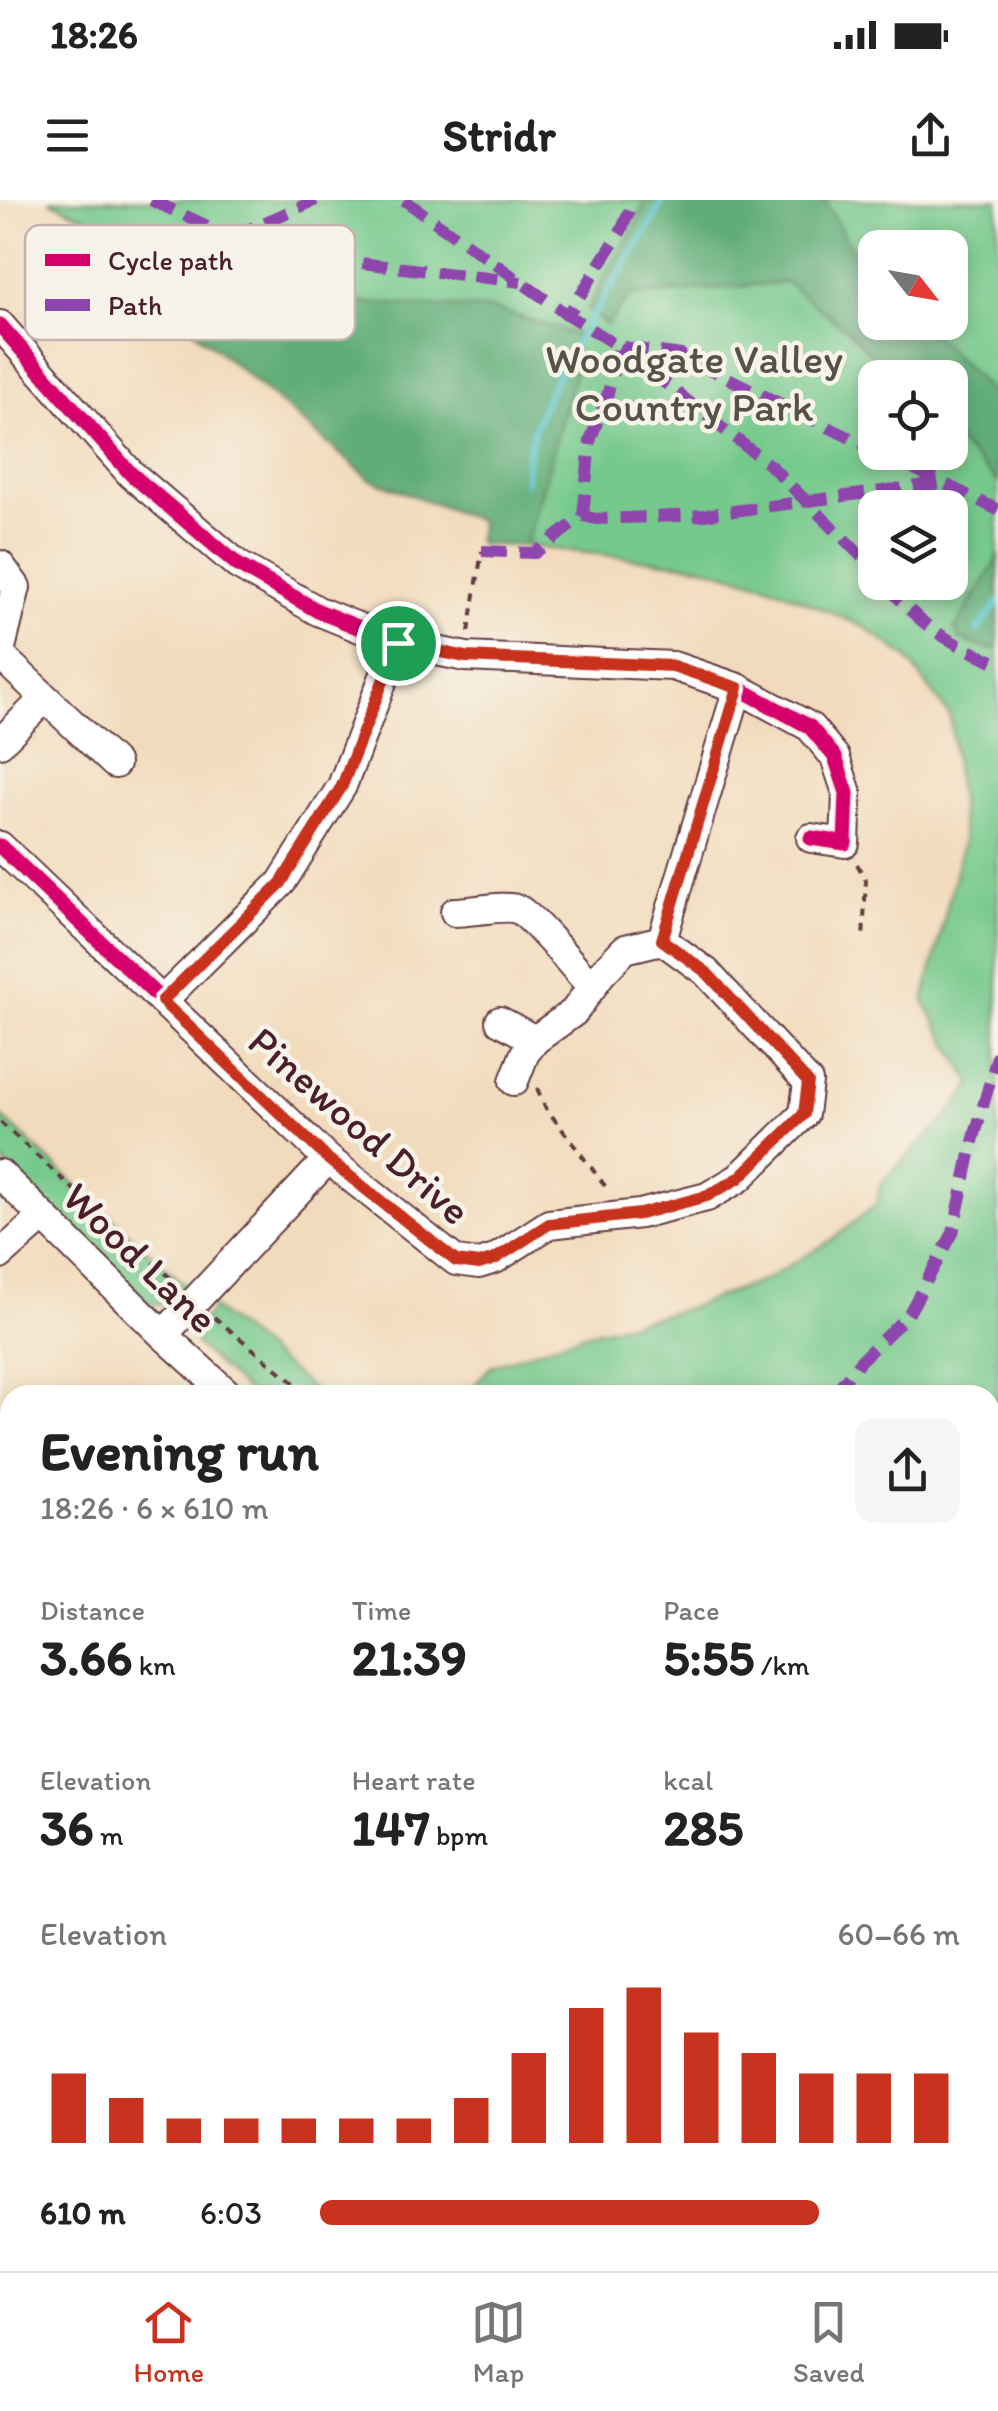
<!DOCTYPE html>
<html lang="en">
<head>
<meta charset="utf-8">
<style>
	body { margin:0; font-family:Itim,sans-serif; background:#f6f6f6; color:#222; height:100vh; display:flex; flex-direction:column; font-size:38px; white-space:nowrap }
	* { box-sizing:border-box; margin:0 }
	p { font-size:32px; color:#767676 }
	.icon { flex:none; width:55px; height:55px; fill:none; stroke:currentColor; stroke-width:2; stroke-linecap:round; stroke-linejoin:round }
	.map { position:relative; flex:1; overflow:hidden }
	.sheet { position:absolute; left:0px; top:1185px; width:1000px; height:888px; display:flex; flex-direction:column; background:#fff; border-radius:30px 30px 0 0; box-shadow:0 5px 15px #0003 }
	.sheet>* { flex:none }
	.needle { width:65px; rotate:121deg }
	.controls { position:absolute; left:858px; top:30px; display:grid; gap:20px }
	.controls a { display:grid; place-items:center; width:110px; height:110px; border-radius:20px; background:#fff; box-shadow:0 5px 15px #0003; font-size:50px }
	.pin { position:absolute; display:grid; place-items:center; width:85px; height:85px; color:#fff; margin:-42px; border:5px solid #fff; border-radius:50%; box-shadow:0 2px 10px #0007 }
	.round { display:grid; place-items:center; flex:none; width:105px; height:105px; border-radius:20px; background:#f6f6f6 }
	.summary { display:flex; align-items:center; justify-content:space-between; height:170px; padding:0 40px }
	h1 { font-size:55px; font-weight:800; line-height:75px }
	.stats { display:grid; grid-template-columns:repeat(3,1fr); gap:15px; height:170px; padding:10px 40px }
	.stats div { display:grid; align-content:center }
	.stats b { font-size:50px; font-weight:800 }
	.stats small { font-size:28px; font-weight:400 }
	.stats p { font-size:28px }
	.chart { height:280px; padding:20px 40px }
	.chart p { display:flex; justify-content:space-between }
	.chart svg { width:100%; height:180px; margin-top:10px; stroke:#c8321e; stroke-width:6 }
	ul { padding:0 40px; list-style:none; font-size:32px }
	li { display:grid; grid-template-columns:160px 120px 1fr; align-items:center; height:75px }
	li i { height:25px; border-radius:12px; background:#c8321e }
	.status { display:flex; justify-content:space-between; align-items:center; height:70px; padding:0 50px; background:#fff; direction:ltr }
	.status svg { height:28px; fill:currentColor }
	header { display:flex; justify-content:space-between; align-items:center; height:130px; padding:0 40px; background:#fff; font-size:45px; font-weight:800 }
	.tab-bar { display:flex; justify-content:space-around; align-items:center; height:140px; border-top:2px solid #e0e0e0; background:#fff; font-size:28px; color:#767676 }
	.tab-bar a { display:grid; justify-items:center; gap:5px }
	.tab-bar .on { color:#c8321e }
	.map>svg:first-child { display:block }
	.industrial { fill:#d1bfbe }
	.green { fill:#76c98c; stroke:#60745c; stroke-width:2.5; fill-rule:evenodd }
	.forest { fill:#60ad78; stroke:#556652; stroke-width:2.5 }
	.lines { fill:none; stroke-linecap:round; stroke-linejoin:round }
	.stream { stroke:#5dc9d4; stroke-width:6 }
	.minor-casing { stroke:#633b41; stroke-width:32 }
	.path { stroke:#633b41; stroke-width:4; stroke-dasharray:8 8; stroke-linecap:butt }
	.minor { stroke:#fff; stroke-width:28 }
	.quiet { stroke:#8e44ad; stroke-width:12; stroke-dasharray:25 12; stroke-linecap:butt }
	.cycleway-casing { stroke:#f7f3e8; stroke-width:21 }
	.cycleway { stroke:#d6006c; stroke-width:15 }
	.route-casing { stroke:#fff; stroke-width:20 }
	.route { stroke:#c8321e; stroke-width:12 }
	.labels { text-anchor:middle; stroke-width:9; stroke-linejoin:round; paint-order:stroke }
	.park-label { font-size:42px; fill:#575248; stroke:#f7f3e8 }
	.street-label { font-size:42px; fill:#4a1f2b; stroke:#f7f3e8 }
	.key { fill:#f7f3e8; stroke:#c3b3af; stroke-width:2.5 }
	.key-label { font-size:28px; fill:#4a1f2b }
</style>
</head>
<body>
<div class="status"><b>18:26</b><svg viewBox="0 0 49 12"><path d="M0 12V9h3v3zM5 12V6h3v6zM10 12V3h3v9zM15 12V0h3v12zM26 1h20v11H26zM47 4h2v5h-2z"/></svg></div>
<header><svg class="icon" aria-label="menu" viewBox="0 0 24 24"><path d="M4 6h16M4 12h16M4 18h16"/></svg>Stridr<svg class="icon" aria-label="share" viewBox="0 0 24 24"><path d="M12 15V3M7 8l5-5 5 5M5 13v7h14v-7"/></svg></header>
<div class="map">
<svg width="998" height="2071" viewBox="0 0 998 2071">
	<rect width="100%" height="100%" fill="#f7f3e8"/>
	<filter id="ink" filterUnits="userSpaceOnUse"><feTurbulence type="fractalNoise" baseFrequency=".01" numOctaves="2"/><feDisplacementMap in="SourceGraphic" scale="20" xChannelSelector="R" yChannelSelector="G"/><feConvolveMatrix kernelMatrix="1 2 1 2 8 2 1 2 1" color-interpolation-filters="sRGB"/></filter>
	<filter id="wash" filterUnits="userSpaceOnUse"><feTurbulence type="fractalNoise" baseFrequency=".0048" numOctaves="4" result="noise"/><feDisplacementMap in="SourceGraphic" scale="40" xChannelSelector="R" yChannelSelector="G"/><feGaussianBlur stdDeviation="2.25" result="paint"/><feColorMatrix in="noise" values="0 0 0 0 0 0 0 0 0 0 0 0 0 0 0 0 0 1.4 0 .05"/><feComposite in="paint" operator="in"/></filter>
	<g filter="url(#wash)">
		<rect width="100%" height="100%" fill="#f2dbbc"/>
		<path class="industrial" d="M 998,1539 L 998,2071 L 978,2071 L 977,2063 L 990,2062 L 990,1542 Z"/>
		<path class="green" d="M 49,0 L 998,0 L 998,1456 L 990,1455 L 990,1195 L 466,1195 L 491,1166 L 584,1134 L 682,1110 L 765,1080 L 833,1039 L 876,1005 L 881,983 L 947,917 L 972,885 L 924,801 L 963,642 L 950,516 L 906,457 L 864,427 L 769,385 L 701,366 L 526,346 L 477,344 L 480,321 L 370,279 L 176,115 L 110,29 ZM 875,48 L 950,48 L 950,122 L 875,122 ZM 875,178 L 950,178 L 950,252 L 875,252 ZM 875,308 L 950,308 L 950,382 L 875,382 Z
			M 0,915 L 188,1088 L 165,1106 L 145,1102 L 0,959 Z
			M 213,1108 L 320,1195 L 251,1195 L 196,1145 L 194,1131 Z"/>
		<path class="forest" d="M 645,0 L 824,0 L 852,50 L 875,74 L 875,122 L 922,123 L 998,199 L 998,282 L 950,234 L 950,178 L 894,177 L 846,129 L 786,82 L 630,96 L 607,125 L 587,110 L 639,18 Z
			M 277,99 L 494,109 L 575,134 L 576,168 L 526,346 L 477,344 L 480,321 L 370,279 L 176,115 L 191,107 Z
			M 998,358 L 998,447 L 991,450 L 959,439 L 955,429 Z
			M 157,2063 L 375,2063 L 366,2071 L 162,2071 Z
			M 840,2063 L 977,2063 L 978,2071 L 832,2071 Z"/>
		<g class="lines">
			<path class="stream" d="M 526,282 C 523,192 624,82 663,0
				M 977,431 L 998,403"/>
		</g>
	</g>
	<g filter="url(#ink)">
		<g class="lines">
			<g class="minor-casing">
				<path id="minor" d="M 0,125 L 131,274 L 238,365 L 318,411 L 397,443 L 466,457 L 673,466 L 738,488 L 810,527 L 835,557 L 847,593 L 845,643 L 811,638
					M 0,365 L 16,387 L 0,452
					M 0,455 L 115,564
					M 0,543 L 45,498
					M 0,646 L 328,959 L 456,1061 L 479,1064 L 495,1059 L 549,1024 L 640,1014 L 707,997 L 739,978 L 804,914 L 808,882 L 706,772 L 662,740 L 738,488
					M 455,712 C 471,712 508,704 519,710 C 532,716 579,773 592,787
					M 162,801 L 281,683 L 342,586 L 397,443
					M 500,821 L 535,840
					M 514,881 L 525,853 L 535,840 L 574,812 L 601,774 L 625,749 L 662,740
					M 0,974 L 163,1135 L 229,1195
					M 0,1055 L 42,1018
					M 163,1135 L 328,959
					M 990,1478 L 998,1479
					M 990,1582 L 998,1583
					M 0,1660 L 10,1659
					M 990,1885 L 998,1876
					M 0,2003 L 10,1974
					M 998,2003 L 995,2010 L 998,2019
					M 494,2062 L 504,2071
					M 605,2062 L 614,2071
					M 572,2071 L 580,2062"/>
			</g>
			<path class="path" d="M 469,432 L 482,351
				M 857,664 L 866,680 L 863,740
				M 537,888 L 545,907 L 609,991
				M 0,922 L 177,1084
				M 214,1117 L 309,1195
				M 990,1250 L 998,1248
				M 0,1696 L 10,1691"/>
			<use href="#minor" class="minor"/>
			<path class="quiet" d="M 151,0 L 231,37 L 361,63 L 521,82
				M 404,0 L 568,115
				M 231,37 L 316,0
				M 619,147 L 772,267 L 875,370
				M 623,147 L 681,155 L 875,250
				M 880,252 L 998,310
				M 583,316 L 596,319 L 704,315 L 942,283
				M 482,351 L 535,353 L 583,316 L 590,241 L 608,193 L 619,147 L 568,115 L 621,31 L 634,0
				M 885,382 C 922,428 944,440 998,463
				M 833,1195 L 861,1160 L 908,1115 L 953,1033 L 972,945 L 998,853"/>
			<g class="cycleway-casing">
				<path id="cycleway" d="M 0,125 L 131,274 L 238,365 L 318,411 L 397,443 L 466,457 L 673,466 L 738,488 L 810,527 L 835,557 L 847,593 L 845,643 L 811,638
					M 0,646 L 328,959 L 456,1061 L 479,1064 L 495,1059 L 549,1024 L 640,1014 L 707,997 L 739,978 L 804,914 L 808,882 L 706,772 L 662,740 L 738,488"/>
			</g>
			<use href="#cycleway" class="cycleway"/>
		</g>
	</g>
	<g class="lines" filter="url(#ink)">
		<g class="route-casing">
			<path id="route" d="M 398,443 L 466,457 L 673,466 L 738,488 L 662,740 L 706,772 L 808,882 L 804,914 L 739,978 L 707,996 L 640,1014 L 549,1024 L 495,1059 L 479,1064 L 456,1061 L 328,959 L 162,801 L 281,683 L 342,586 Z"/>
		</g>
		<use href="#route" class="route"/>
	</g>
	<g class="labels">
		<g class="park-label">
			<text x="694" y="173">Woodgate Valley<tspan x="694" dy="48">Country Park</tspan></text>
		</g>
		<g class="street-label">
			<text transform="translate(360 925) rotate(41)" y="15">Pinewood Drive</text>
			<text transform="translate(141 1057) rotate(44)" y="15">Wood Lane</text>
		</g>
	</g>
	<rect x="25" y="25" width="330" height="115" rx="15" class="key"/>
	<rect x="45" y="54" width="45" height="12" fill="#d6006c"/>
	<rect x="45" y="99" width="45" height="12" fill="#8e44ad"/>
	<g class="key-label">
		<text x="108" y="70">Cycle path</text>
		<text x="108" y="115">Path</text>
	</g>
</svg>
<div class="controls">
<a><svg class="needle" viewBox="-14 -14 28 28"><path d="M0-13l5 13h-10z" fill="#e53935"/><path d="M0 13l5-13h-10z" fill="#767676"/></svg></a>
<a><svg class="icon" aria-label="locate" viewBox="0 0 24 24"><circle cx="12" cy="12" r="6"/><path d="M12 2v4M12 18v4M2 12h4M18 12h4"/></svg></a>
<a><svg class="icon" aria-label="layers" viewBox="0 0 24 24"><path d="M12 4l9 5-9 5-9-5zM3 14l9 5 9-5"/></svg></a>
</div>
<div class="pin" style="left:398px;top:443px;background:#1e9e55"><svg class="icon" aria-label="arrive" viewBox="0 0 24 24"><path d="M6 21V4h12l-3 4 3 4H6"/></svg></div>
<section class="sheet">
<div class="summary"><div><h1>Evening run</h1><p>18:26 · 6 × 610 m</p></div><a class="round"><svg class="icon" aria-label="share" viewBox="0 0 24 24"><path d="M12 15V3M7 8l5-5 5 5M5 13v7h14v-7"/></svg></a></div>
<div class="stats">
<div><p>Distance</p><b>3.66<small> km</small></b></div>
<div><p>Time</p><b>21:39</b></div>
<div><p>Pace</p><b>5:55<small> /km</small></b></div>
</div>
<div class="stats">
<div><p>Elevation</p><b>36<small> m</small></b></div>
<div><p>Heart rate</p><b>147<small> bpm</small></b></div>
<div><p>kcal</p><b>285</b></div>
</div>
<div class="chart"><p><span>Elevation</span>60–66 m</p>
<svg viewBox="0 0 160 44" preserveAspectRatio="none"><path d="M5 44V27M15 44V33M25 44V38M35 44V38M45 44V38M55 44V38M65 44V38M75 44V33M85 44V22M95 44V11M105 44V6M115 44V17M125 44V22M135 44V27M145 44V27M155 44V27"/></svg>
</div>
<ul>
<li><b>610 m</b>6:03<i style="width:78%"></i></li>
</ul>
</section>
</div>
<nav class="tab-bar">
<a class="on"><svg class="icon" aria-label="home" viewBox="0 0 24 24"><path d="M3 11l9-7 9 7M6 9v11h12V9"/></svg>Home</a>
<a><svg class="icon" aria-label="map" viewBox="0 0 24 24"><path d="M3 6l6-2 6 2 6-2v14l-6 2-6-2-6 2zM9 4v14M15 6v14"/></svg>Map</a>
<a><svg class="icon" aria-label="saved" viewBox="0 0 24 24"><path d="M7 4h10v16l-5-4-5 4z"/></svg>Saved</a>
</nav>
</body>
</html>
